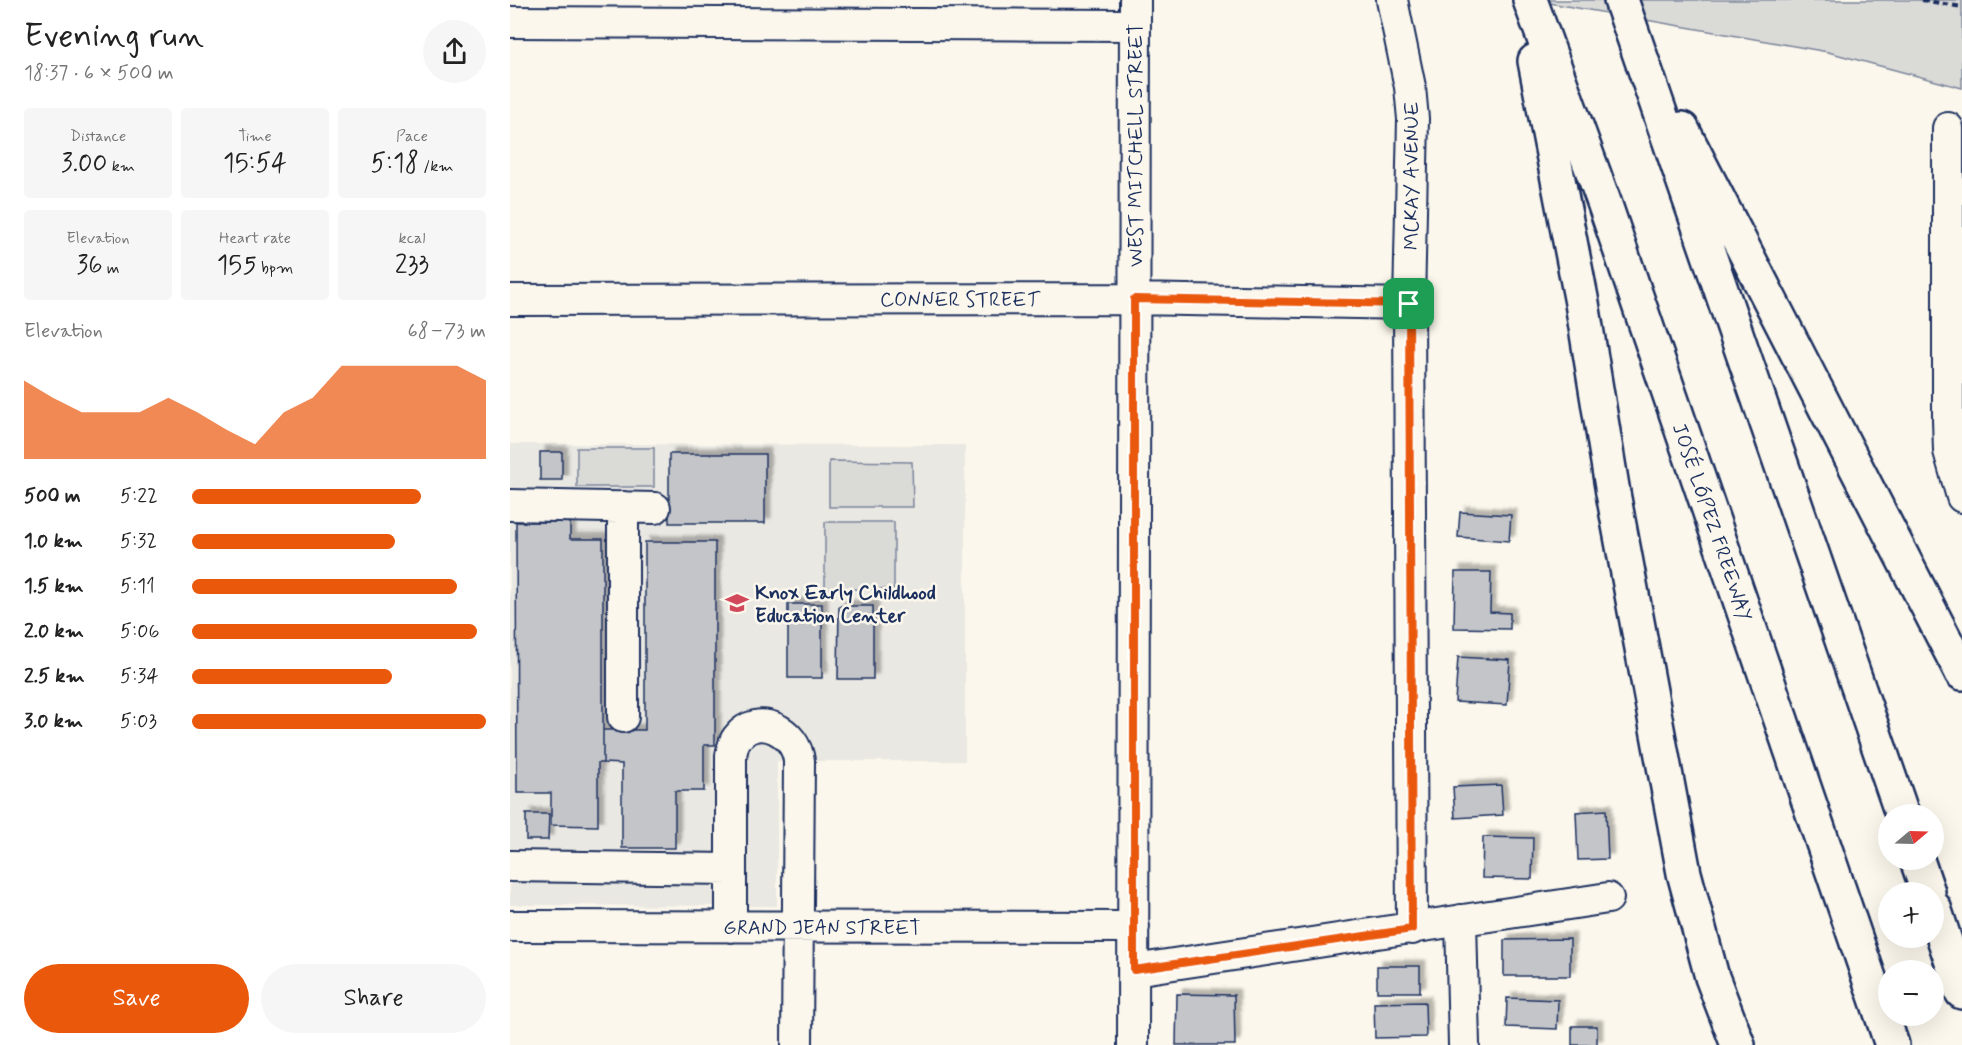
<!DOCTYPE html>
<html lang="en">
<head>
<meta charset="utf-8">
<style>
	body { margin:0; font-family:Mynerve,sans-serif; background:#f6f6f6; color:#222; height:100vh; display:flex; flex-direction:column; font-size:22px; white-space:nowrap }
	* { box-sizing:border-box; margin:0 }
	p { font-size:20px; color:#767676 }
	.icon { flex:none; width:33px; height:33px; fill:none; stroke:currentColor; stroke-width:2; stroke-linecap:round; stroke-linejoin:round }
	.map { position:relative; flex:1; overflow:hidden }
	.side { display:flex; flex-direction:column; background:#fff; width:510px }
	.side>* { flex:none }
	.needle { width:39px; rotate:71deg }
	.fabs { position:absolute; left:1368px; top:804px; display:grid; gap:12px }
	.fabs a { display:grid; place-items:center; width:66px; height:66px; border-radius:50%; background:#fff; box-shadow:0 6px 24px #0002; font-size:30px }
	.pin { position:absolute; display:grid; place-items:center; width:51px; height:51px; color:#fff; margin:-26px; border-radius:12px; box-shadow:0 3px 9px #0006 }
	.round { display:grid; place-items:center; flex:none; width:63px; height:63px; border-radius:32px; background:#f6f6f6 }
	.headline { display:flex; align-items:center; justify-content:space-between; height:102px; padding:0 24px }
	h1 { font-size:33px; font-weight:600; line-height:45px }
	.stats { display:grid; grid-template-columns:repeat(3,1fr); gap:9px; height:102px; padding:6px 24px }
	.stats div { display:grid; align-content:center; border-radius:6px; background:#f6f6f6; text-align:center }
	.stats b { font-size:26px; font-weight:600 }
	.stats small { font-size:16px; font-weight:400 }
	.stats p { font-size:16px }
	.chart { height:168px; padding:12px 24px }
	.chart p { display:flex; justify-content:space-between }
	.chart svg { width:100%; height:108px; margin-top:6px; fill:#ea580c; opacity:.7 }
	.cta { display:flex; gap:12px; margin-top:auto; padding:12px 24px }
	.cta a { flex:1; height:69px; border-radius:36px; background:#ea580c; color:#fff; font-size:24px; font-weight:600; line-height:69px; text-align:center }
	.cta a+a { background:#f6f6f6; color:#222 }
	ul { padding:0 24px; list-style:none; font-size:20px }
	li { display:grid; grid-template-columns:96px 72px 1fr; align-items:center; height:45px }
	li i { height:15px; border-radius:8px; background:#ea580c }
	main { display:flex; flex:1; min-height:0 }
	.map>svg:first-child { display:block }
	.built { fill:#eae8e2 }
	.green { fill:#dadad7; stroke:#7a849a; stroke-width:1.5 }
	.building { fill:#c3c5c9; stroke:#1b2f5e; stroke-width:1.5; filter:url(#shadow) }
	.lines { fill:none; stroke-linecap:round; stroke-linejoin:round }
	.minor-casing { stroke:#1b2f5e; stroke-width:34 }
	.highway-casing { stroke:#1b2f5e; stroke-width:38 }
	.path { stroke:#1b2f5e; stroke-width:4; stroke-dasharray:6 4.5; stroke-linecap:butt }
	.minor { stroke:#fbf7ec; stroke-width:30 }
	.highway { stroke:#fbf7ec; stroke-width:33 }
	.route-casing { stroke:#fff; stroke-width:12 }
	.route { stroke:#ea580c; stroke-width:8 }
	.labels { text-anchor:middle; stroke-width:5; stroke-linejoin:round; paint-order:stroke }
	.street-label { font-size:20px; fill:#1b2f5e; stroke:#fbf7ec }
	.poi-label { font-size:20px; font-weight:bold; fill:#1b2f5e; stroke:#fbf7ec; text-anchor:start }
</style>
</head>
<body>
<main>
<section class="side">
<div class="headline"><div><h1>Evening run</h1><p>18:37 · 6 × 500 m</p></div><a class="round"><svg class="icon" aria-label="share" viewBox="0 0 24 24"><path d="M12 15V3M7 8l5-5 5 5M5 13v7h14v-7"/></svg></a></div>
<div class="stats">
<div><p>Distance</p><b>3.00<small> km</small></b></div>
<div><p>Time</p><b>15:54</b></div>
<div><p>Pace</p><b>5:18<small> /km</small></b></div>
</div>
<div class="stats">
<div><p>Elevation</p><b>36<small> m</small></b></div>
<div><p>Heart rate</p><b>155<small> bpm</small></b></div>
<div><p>kcal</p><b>233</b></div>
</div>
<div class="chart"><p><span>Elevation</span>68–73 m</p>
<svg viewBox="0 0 160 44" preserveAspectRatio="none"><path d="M0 44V12L10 19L20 25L30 25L40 25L50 19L60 25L70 32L80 38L90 25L100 19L110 6L120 6L130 6L140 6L150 6L160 12V44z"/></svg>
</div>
<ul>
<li><b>500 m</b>5:22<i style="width:78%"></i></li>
<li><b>1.0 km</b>5:32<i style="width:69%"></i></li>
<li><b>1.5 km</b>5:11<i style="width:90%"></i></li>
<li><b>2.0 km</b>5:06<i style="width:97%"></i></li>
<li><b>2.5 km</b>5:34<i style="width:68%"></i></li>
<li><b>3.0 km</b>5:03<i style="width:100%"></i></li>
</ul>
<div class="cta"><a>Save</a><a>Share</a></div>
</section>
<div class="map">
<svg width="1452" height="1045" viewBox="0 0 1452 1045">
	<defs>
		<filter id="shadow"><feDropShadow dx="5.5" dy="-5.5" stdDeviation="1.5" flood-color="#0004"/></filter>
	</defs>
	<rect width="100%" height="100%" fill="#fbf7ec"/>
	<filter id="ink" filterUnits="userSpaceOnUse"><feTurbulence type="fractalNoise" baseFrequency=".0167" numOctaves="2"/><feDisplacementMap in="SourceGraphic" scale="12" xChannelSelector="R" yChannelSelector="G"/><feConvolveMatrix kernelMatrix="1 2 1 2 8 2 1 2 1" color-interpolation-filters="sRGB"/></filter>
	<g filter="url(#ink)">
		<path class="built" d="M 0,444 L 455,445 L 455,761 L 267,761 L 267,906 L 0,905 Z"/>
		<path class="green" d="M 1022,0 L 1452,0 L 1452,88 L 1318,52 Z
			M 67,448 L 144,448 L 144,487 L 67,487 Z
			M 319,461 L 402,462 L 403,507 L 319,507 Z
			M 315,522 L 384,522 L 384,589 L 315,589 Z"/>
		<path class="building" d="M 30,452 L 52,452 L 52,480 L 30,480 Z
			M 159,454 L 255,454 L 255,523 L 159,523 Z
			M 950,512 L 1001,515 L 999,541 L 948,537 Z
			M 6,522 L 60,522 L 60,539 L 93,539 L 93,763 L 88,763 L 88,826 L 41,825 L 41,793 L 7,793 Z
			M 135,542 L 205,542 L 205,745 L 194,745 L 194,791 L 165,791 L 165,848 L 112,848 L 112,764 L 93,763 L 93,730 L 135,730 Z
			M 945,572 L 981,572 L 980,612 L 1000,613 L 1000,629 L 944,628 Z
			M 278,604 L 312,604 L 312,678 L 278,678 Z
			M 329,606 L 363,606 L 363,679 L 328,679 Z
			M 948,657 L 1000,660 L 997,705 L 945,702 Z
			M 991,785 L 993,815 L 945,818 L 943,787 Z
			M 1096,810 L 1098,859 L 1068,860 L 1066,812 Z
			M 16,814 L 39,814 L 38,840 L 16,840 Z
			M 973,837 L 1023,838 L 1022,879 L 972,878 Z
			M 1060,939 L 1060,976 L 994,976 L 994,940 Z
			M 867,966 L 910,966 L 910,992 L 867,992 Z
			M 667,994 L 724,995 L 725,1045 L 666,1045 Z
			M 997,998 L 1048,1000 L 1047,1029 L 996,1027 Z
			M 915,1002 L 916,1037 L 865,1038 L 864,1003 Z
			M 1062,1026 L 1087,1026 L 1087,1045 L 1062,1045 Z"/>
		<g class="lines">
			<g class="minor-casing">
				<path id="minor" d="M 882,0 L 900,87 L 903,119 L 899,304 L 902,929
					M 0,22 L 624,25
					M 1438,128 L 1438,419 L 1439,451 L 1452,497
					M 0,300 L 624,299 L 899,304
					M 0,505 L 145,508
					M 113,507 L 113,717
					M 0,866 L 220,869
					M 951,920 L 954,1045
					M 0,926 L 624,927
					M 221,927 L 221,756 C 222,751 223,743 227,738 C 248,711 286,731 289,761 L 287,1045
					M 624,970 L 1098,898
					M 623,1045 L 625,0"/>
			</g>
			<g class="highway-casing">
				<path id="highway" d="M 1020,0 L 1094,202 L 1382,1045
					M 1111,0 L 1392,814
					M 1025,61 L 1072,303 L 1103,493 L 1174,873 L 1202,977 L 1228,1045
					M 1172,129 L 1452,673
					M 1407,860 L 1418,892
					M 1424,908 L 1452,992"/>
			</g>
			<path class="path" d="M 1412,0 L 1452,7"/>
			<use href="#minor" class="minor"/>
			<use href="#highway" class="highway"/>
		</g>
	</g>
	<g class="lines" filter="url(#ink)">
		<g class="route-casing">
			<path id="route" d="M 624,299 L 899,304 L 902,929 L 624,970 Z"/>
		</g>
		<use href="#route" class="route"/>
	</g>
	<defs>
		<g id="school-bare" transform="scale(1.8)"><path d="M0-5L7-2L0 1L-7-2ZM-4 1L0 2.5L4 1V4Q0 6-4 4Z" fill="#d1495b" stroke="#fbf7ec" stroke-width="2.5" paint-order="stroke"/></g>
	</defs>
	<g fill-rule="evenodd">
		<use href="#school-bare" x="227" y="603"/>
	</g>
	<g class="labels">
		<g class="street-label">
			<text transform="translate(625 145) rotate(-90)" y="7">WEST MITCHELL STREET</text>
			<text transform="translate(901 176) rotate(-90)" y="7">MCKAY AVENUE</text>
			<text x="450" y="306">CONNER STREET</text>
			<text transform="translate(1203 522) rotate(71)" y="7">JOSÉ LÓPEZ FREEWAY</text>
			<text x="312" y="934">GRAND JEAN STREET</text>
		</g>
		<g class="poi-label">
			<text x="245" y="599">Knox Early Childhood<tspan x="245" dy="23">Education Center</tspan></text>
		</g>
	</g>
</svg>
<div class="fabs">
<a><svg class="needle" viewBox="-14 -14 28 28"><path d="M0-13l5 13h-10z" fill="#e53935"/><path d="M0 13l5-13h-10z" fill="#767676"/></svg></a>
<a>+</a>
<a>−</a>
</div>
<div class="pin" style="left:899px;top:304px;background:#1e9e55"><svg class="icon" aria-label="arrive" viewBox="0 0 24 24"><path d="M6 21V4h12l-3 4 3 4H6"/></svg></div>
</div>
</main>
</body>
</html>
